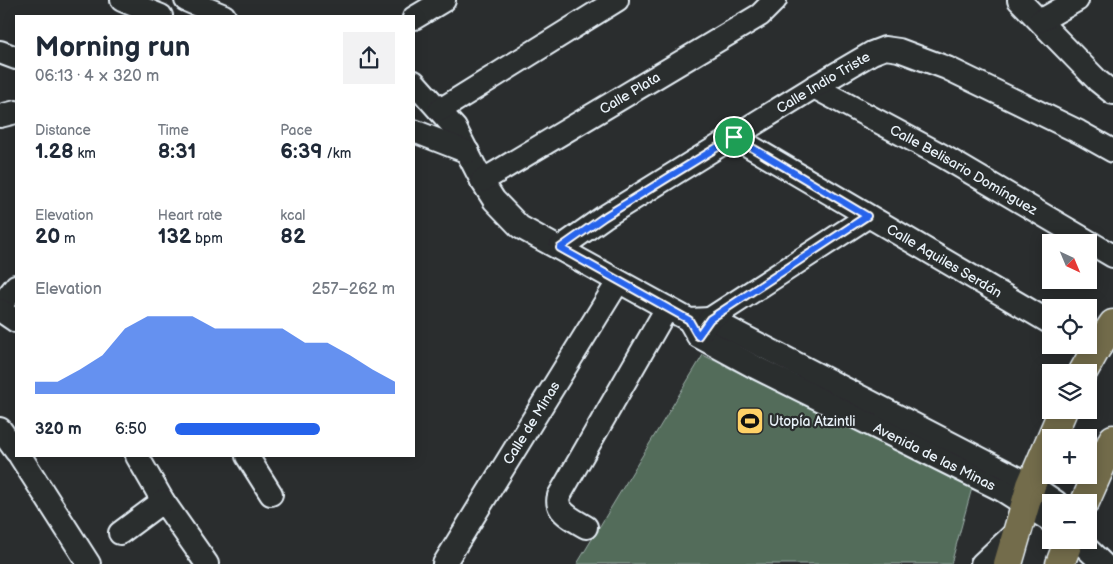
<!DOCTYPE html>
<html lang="en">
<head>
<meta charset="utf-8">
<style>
	body { margin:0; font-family:"Balsamiq Sans",sans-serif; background:#f2f2f3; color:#1f2937; height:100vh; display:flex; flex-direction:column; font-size:19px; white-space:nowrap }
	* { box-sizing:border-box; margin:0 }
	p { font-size:16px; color:#747a83 }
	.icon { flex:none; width:28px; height:28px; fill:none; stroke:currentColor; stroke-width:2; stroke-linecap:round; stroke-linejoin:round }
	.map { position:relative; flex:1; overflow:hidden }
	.panel { position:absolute; left:15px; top:15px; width:400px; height:442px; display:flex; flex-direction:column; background:#fff; border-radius:0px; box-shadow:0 2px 12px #0003 }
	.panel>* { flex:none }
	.needle { width:32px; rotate:136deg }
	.controls { position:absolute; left:1042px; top:234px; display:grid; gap:10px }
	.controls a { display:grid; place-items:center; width:55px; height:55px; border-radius:0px; background:#fff; box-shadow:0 2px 12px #0003; font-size:25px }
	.pin { position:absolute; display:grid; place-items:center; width:42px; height:42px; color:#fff; margin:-21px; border:2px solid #fff; border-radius:50%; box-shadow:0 1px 5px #0007 }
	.round { display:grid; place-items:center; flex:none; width:52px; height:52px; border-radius:0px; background:#f2f2f3 }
	.head { display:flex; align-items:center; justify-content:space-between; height:85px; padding:0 20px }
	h1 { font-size:28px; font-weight:700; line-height:38px }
	.metrics { display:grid; grid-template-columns:repeat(3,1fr); gap:8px; height:85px; padding:5px 20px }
	.metrics div { display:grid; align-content:center }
	.metrics b { font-size:21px; font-weight:700 }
	.metrics small { font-size:14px; font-weight:400 }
	.metrics p { font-size:14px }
	.chart { height:140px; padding:10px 20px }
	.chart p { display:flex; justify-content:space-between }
	.chart svg { width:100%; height:90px; margin-top:5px; fill:#2563eb; opacity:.7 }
	ul { padding:0 20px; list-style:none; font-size:16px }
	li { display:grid; grid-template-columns:80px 60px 1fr; align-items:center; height:38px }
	li i { height:12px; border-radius:6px; background:#2563eb }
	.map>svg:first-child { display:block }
	.grass { fill:#526c5a; stroke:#9daea9 }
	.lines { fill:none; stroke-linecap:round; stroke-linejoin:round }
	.minor-casing { stroke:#e8f1f8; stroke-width:26 }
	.major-casing { stroke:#e8f1f8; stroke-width:31 }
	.minor { stroke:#2a2d2e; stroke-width:22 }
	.major { stroke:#736c4b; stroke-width:28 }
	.route-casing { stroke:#fff; stroke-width:10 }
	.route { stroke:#2563eb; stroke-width:6 }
	.labels { text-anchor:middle; stroke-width:4.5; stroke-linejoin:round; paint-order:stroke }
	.street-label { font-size:14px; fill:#e8f1f8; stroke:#2a2d2e }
	.poi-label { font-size:14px; fill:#e8f1f8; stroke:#2a2d2e; text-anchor:start }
</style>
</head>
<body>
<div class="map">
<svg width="1113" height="564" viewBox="0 0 1113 564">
	<rect width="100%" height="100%" fill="#2a2d2e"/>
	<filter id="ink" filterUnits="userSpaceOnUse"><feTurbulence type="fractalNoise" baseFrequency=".02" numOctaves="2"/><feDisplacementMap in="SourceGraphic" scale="10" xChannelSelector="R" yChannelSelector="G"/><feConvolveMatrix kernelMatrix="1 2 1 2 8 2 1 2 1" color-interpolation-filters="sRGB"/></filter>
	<g filter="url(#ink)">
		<path class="grass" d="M 703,355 L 972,488 L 951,564 L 577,564 Z"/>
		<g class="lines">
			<g class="minor-casing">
				<g id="minor">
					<path d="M 122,0 L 161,16"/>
					<path d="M 186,0 L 224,16"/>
					<path d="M 1019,0 L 1098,81 L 1113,93"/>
					<path d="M 414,18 L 444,0"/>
					<path d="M 1040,21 L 1077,0"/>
					<path d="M 0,52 L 16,58"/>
					<path d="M 414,82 L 455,128 L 482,181 L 494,200 L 520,227 L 689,320 L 710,319 L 1031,485 L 1056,502"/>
					<path id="s1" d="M 814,87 L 941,155 L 1113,256"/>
					<path d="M 440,110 L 617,0"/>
					<path d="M 0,116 L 16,112"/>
					<path d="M 414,131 L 468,152"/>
					<path id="s2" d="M 734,137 L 1051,323"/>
					<path id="s3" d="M 482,181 L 760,15 L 775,0"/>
					<path id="s4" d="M 560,248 L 604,217 L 814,87 L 872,53 L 885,48 L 899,50 L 947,68 L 1079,132 L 1113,151"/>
					<path d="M 0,306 L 16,286"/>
					<path d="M 0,310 L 16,321"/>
					<path id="s5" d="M 689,320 L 698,336 L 755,367 L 1002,490 L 1051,521"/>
					<path d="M 703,329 L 710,319 L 867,217"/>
					<path d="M 0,429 L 16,451"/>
					<path d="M 20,456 L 89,564"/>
					<path d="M 137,456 L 163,501 L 207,564"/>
					<path d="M 247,456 L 271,494"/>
					<path d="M 586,527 C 575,520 554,512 559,496 L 667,308"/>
					<path d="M 120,533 L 163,501"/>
					<path d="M 1078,540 L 1103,564"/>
					<path id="s6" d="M 444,564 L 618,282"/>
					<path d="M 982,564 L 1017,531"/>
				</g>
			</g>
			<g class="major-casing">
				<path id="major" d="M 1083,372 L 1096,349 L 1113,324
					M 1085,502 L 1113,439
					M 1008,564 L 1031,485 L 1063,410
					M 1060,564 L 1069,540"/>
			</g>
			<use href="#minor" class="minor"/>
			<use href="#major" class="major"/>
		</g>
	</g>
	<g class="lines" filter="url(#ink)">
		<g class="route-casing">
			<path id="route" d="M 734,137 L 867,216 L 710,319 L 698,336 L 689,320 L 560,248 L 604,217 Z"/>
		</g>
		<use href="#route" class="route"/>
	</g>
	<defs>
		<g id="stadium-square" transform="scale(1.4375)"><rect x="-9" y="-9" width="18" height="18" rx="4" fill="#ffd166" stroke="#2a2d2e"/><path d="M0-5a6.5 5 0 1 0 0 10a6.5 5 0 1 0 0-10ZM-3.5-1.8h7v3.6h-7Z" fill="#111"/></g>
	</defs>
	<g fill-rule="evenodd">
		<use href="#stadium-square" x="750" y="421"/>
	</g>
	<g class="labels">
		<g class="street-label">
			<text dy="5" stroke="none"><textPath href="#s4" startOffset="311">Calle Indio Triste</textPath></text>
			<text dy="5" stroke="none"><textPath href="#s3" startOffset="172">Calle Plata</textPath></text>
			<text dy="5" stroke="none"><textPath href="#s1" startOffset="171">Calle Belisario Domínguez</textPath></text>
			<text dy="5" stroke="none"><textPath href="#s2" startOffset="244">Calle Aquiles Serdán</textPath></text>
			<text dy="5" stroke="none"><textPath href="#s6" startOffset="166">Calle de Minas</textPath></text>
			<text dy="5" stroke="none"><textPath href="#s5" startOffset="284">Avenida de las Minas</textPath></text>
		</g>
		<g class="poi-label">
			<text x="769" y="426">Utopía Atzintli</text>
		</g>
	</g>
</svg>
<div class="controls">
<a><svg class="needle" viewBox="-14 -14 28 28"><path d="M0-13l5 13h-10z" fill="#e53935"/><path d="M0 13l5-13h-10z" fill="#747a83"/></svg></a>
<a><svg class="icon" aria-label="locate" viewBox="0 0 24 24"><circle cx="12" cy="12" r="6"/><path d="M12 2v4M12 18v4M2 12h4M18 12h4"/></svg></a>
<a><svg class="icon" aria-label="layers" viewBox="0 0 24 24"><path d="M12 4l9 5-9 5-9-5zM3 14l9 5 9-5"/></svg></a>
<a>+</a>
<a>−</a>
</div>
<div class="pin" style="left:734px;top:137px;background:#1e9e55"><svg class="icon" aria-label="arrive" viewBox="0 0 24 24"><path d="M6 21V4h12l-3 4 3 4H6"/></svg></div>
<section class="panel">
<div class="head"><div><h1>Morning run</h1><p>06:13 · 4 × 320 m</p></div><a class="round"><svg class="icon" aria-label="share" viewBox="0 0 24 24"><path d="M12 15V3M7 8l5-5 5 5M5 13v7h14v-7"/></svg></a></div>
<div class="metrics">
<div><p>Distance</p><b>1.28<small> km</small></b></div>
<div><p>Time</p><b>8:31</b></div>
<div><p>Pace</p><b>6:39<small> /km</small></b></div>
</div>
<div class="metrics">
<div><p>Elevation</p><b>20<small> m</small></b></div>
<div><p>Heart rate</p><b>132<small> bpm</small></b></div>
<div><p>kcal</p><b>82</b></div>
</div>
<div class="chart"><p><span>Elevation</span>257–262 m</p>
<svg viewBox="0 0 160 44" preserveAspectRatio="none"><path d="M0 44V38L10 38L20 32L30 25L40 12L50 6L60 6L70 6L80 12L90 12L100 12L110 12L120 19L130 19L140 25L150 32L160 38V44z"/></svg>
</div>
<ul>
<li><b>320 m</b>6:50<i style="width:66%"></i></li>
</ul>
</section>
</div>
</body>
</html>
